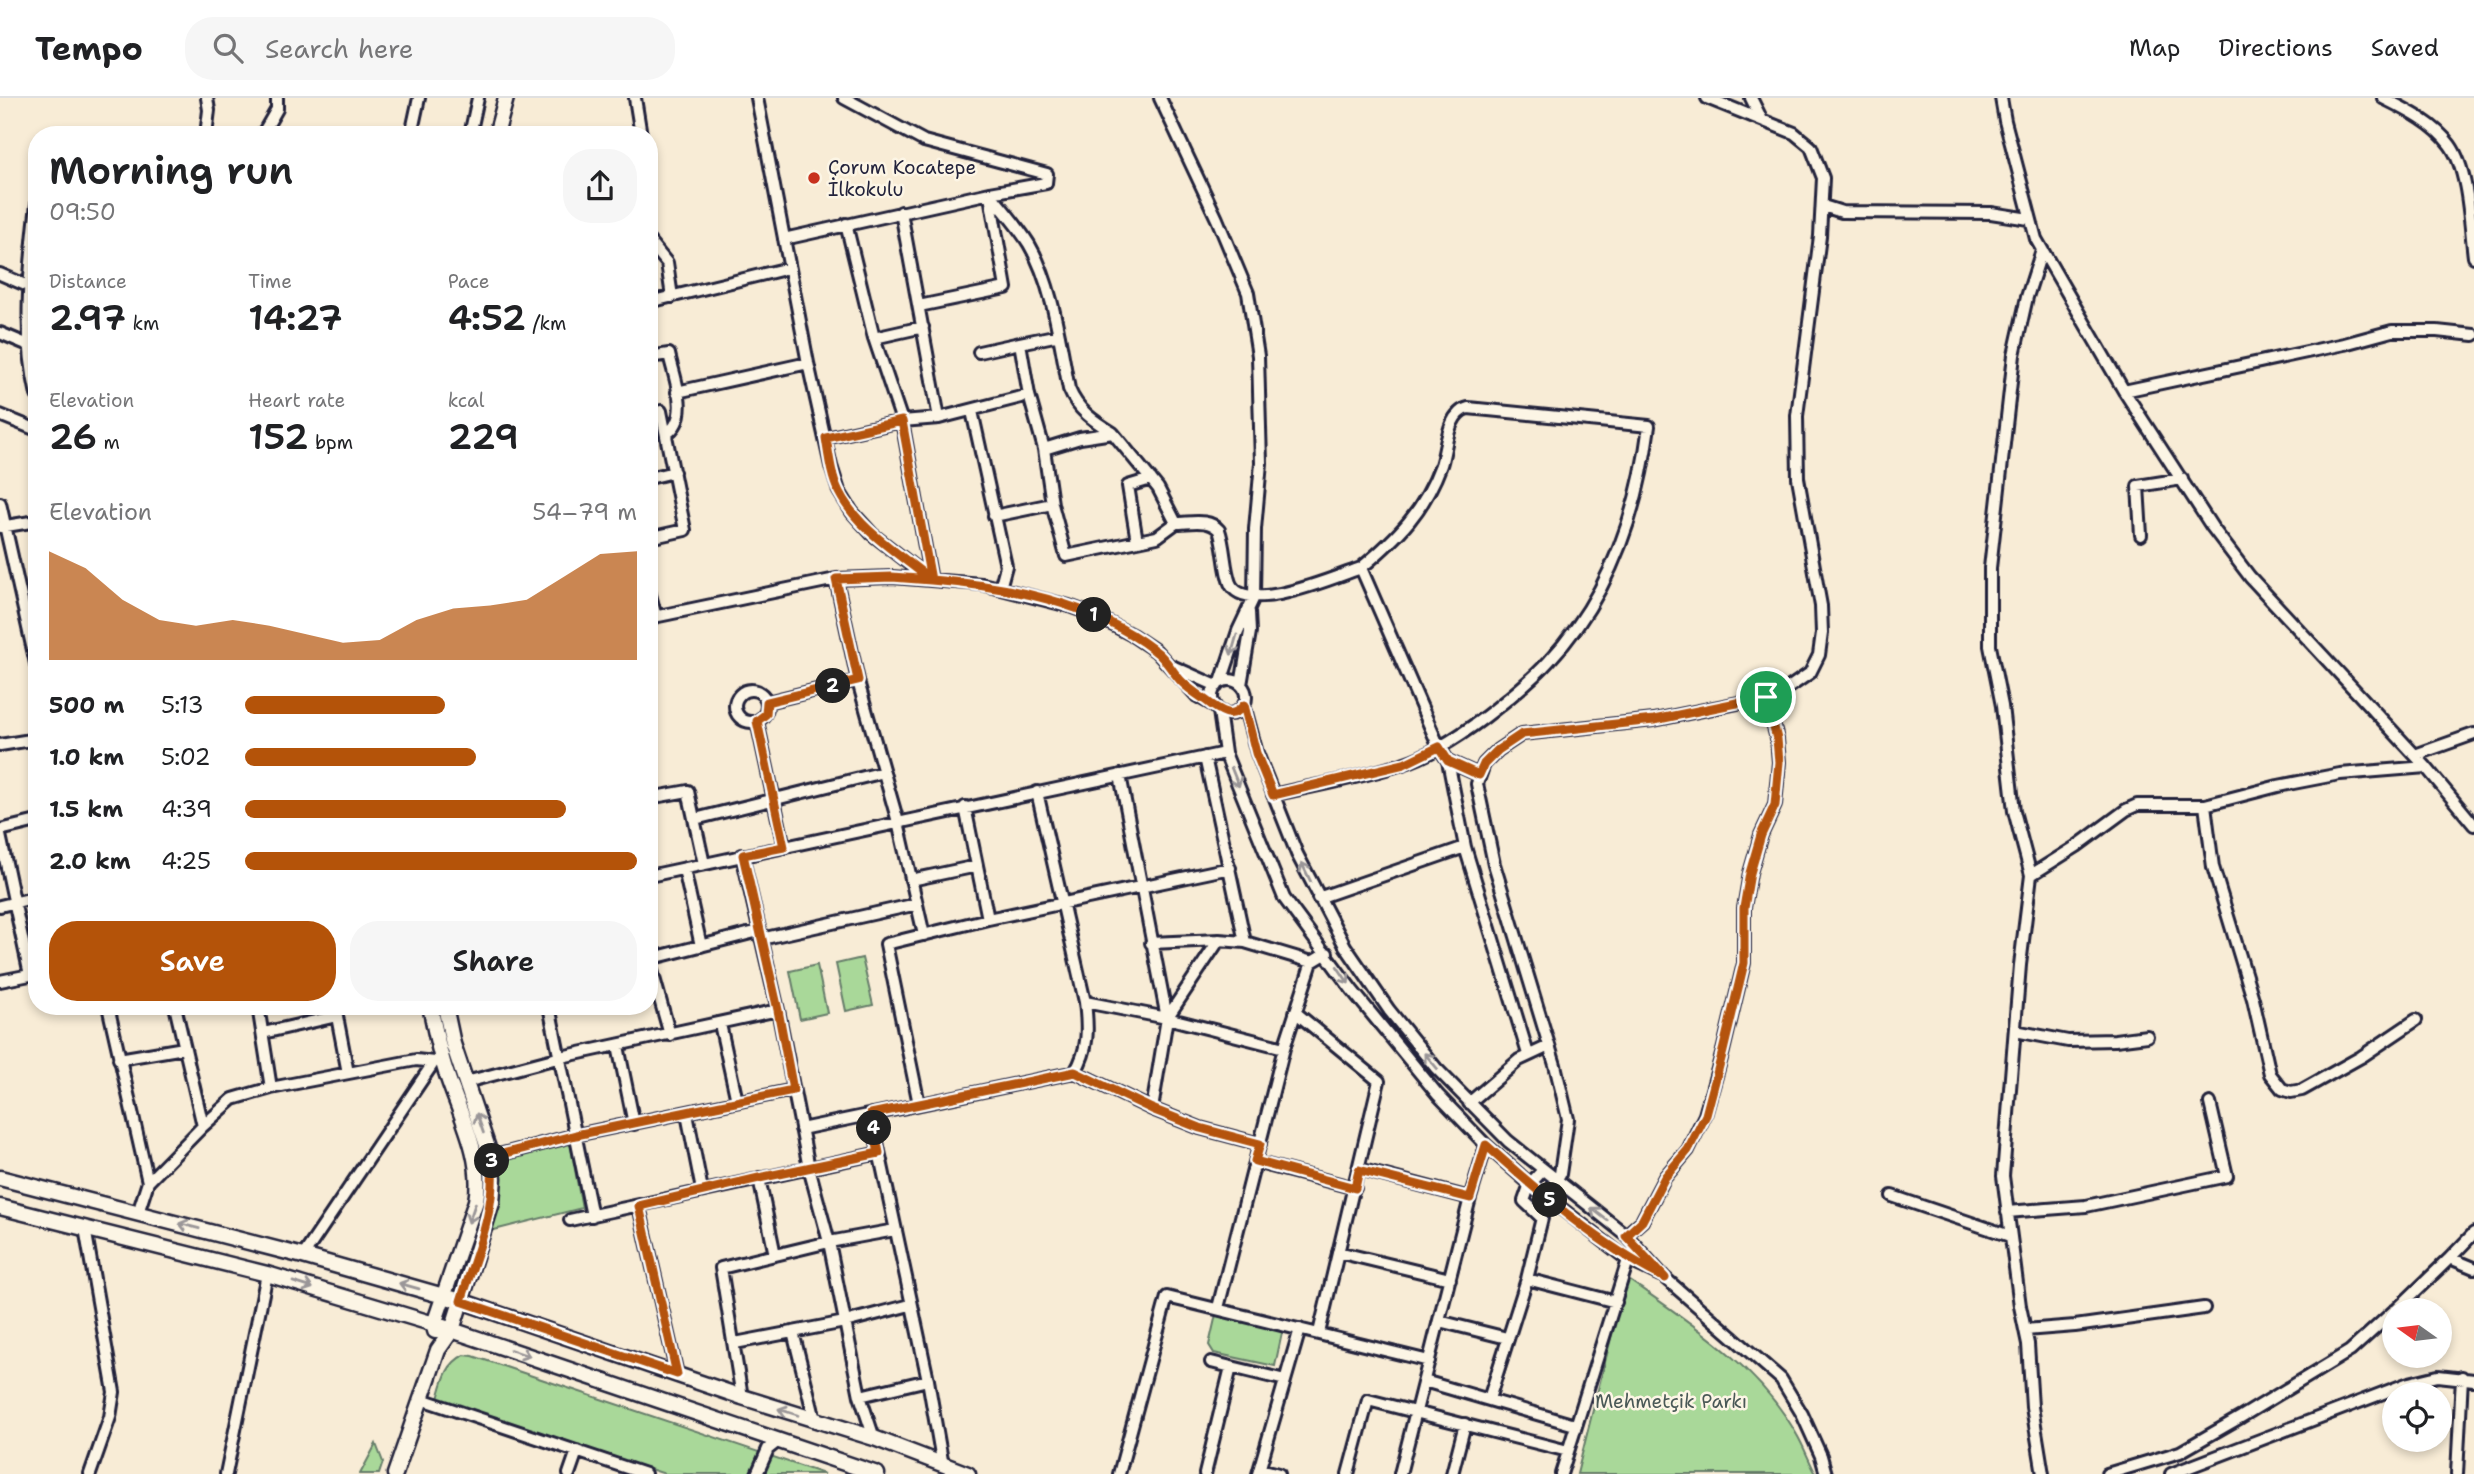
<!DOCTYPE html>
<html lang="en">
<head>
<meta charset="utf-8">
<style>
	body { margin:0; font-family:"Shantell Sans",sans-serif; background:#f6f6f6; color:#202124; height:100vh; display:flex; flex-direction:column; font-size:26px; white-space:nowrap }
	* { box-sizing:border-box; margin:0 }
	p { font-size:23px; color:#757577 }
	.icon { flex:none; width:38px; height:38px; fill:none; stroke:currentColor; stroke-width:2; stroke-linecap:round; stroke-linejoin:round }
	.map { position:relative; flex:1; overflow:hidden }
	.panel { position:absolute; left:28px; top:28px; width:630px; height:889px; display:flex; flex-direction:column; background:#fff; border-radius:28px; box-shadow:0 4px 10px #0003 }
	.panel>* { flex:none }
	.needle { width:46px; rotate:284deg }
	.tools { position:absolute; left:2382px; top:1200px; display:grid; gap:14px }
	.tools a { display:grid; place-items:center; width:70px; height:70px; border-radius:50%; background:#fff; box-shadow:0 4px 10px #0003; font-size:35px }
	.pin { position:absolute; display:grid; place-items:center; width:60px; height:60px; color:#fff; margin:-30px; border:4px solid #fff; border-radius:50%; box-shadow:0 2px 7px #0007 }
	.km { position:absolute; width:35px; height:35px; margin:-18px; border-radius:50%; background:#222; color:#fff; font-size:19px; line-height:35px; text-align:center }
	.round { display:grid; place-items:center; flex:none; width:74px; height:74px; border-radius:28px; background:#f6f6f6 }
	.overview { display:flex; align-items:center; justify-content:space-between; height:119px; padding:0 21px }
	h1 { font-size:38px; font-weight:600; line-height:52px }
	.metrics { display:grid; grid-template-columns:repeat(3,1fr); gap:10px; height:119px; padding:7px 21px }
	.metrics div { display:grid; align-content:center }
	.metrics b { font-size:35px; font-weight:600 }
	.metrics small { font-size:19px; font-weight:400 }
	.metrics p { font-size:19px }
	.chart { height:196px; padding:14px 21px }
	.chart p { display:flex; justify-content:space-between }
	.chart svg { width:100%; height:126px; margin-top:7px; fill:#b45309; opacity:.7 }
	.cta { display:flex; gap:14px; margin-top:auto; padding:14px 21px }
	.cta a { flex:1; height:80px; border-radius:28px; background:#b45309; color:#fff; font-size:28px; font-weight:600; line-height:80px; text-align:center }
	.cta a+a { background:#f6f6f6; color:#202124 }
	ul { padding:0 21px; list-style:none; font-size:23px }
	li { display:grid; grid-template-columns:112px 84px 1fr; align-items:center; height:52px }
	li i { height:18px; border-radius:9px; background:#b45309 }
	header { display:flex; align-items:center; gap:42px; box-sizing:border-box; height:98px; padding:0 35px; background:#fff; border-bottom:2px solid #e0e0e0 }
	header strong { font-size:33px }
	nav { display:flex; gap:38px; margin-inline-start:auto; font-size:24px }
	.search { width:490px; height:63px; background:#f6f6f6; display:flex; align-items:center; gap:18px; box-sizing:border-box; padding:0 24px; border-radius:28px; color:#757577; font-size:26px }
	.map>svg:first-child { display:block }
	.green { fill:#a9d899; stroke:#667d6a; stroke-width:2 }
	.lines { fill:none; stroke-linecap:round; stroke-linejoin:round }
	.minor-casing { stroke:#22223b; stroke-width:16 }
	.tertiary-casing { stroke:#22223b; stroke-width:19 }
	.minor { stroke:#fcf5e5; stroke-width:10 }
	.tertiary { stroke:#fcf5e5; stroke-width:14 }
	.oneway { stroke:#9a9698 }
	.route-casing { stroke:#fff; stroke-width:14 }
	.route { stroke:#b45309; stroke-width:9 }
	.poi-dot { fill:#c8321e; stroke:#fcf5e5; stroke-width:2.5 }
	.labels { text-anchor:middle; stroke-width:5; stroke-linejoin:round; paint-order:stroke }
	.poi-label { font-size:19px; fill:#22223b; stroke:#fcf5e5; text-anchor:start }
	.park-label { font-size:19px; fill:#4a5957; stroke:#fcf5e5 }
</style>
</head>
<body>
<header>
<strong>Tempo</strong>
<div class="search"><svg class="icon" aria-label="search" viewBox="0 0 24 24"><circle cx="10" cy="10" r="6"/><path d="M15 15l6 6"/></svg>Search here</div>
<nav><a>Map</a><a>Directions</a><a>Saved</a></nav>
</header>
<div class="map">
<svg width="2474" height="1376" viewBox="0 0 2474 1376">
	<rect width="100%" height="100%" fill="#f8ecd6"/>
	<filter id="ink" filterUnits="userSpaceOnUse"><feTurbulence type="fractalNoise" baseFrequency=".0143" numOctaves="2"/><feDisplacementMap in="SourceGraphic" scale="14" xChannelSelector="R" yChannelSelector="G"/><feConvolveMatrix kernelMatrix="1 2 1 2 8 2 1 2 1" color-interpolation-filters="sRGB"/></filter>
	<g filter="url(#ink)">
		<path class="green" d="M 862,860 L 873,907 L 846,913 L 836,866 Z
			M 817,867 L 827,915 L 800,921 L 790,873 Z
			M 570,1044 L 582,1110 L 490,1133 L 500,1097 L 500,1058 Z
			M 1626,1180 C 1688,1223 1759,1268 1797,1337 C 1804,1349 1809,1363 1816,1376 L 1577,1376 Z
			M 1217,1212 L 1283,1230 L 1275,1268 L 1214,1255 L 1209,1247 Z
			M 464,1257 L 473,1258 L 824,1376 L 665,1376 L 438,1301 C 443,1283 446,1266 464,1257 Z
			M 376,1346 L 383,1364 L 379,1376 L 360,1376 Z"/>
		<g class="lines">
			<g class="minor-casing">
				<path id="minor" d="M 635,0 L 641,37
					M 757,0 L 808,265 L 831,368 L 839,393 L 852,414 L 872,436 L 931,482
					M 1160,0 L 1217,121 L 1248,195 L 1258,258 L 1261,365 L 1255,431 L 1254,499 L 1238,533 L 1221,584
					M 1751,0 L 1762,22
					M 2001,0 L 2005,23 L 2036,141 L 2124,293 L 2212,429 L 2250,479 L 2426,669 L 2474,727
					M 2383,0 C 2407,12 2434,25 2450,47 C 2469,73 2470,128 2474,159
					M 206,37 L 209,12 L 207,0
					M 262,37 L 277,11 L 277,0
					M 411,37 L 419,0
					M 470,37 L 478,0
					M 990,95 C 1003,112 1018,128 1029,146 C 1053,187 1060,245 1069,291 C 1078,313 1094,323 1113,335
					M 37,106 C 30,169 22,234 37,297
					M 1823,108 L 1842,114 L 1991,115 L 2029,121
					M 901,114 L 939,320
					M 846,126 L 874,240 L 902,323 L 931,482
					M 784,141 L 990,95 L 1046,85 L 1047,76 L 924,43 L 844,0
					M 649,143 L 667,165 L 672,199
					M 2042,152 L 2027,199 L 2014,257 L 1990,470 L 1990,548 L 2002,608 L 2014,713 L 2031,777 L 2020,867 L 2003,1078 L 2020,1208 L 2028,1246 L 2032,1309 L 2043,1376
					M 0,176 L 37,192
					M 649,204 L 789,170
					M 919,208 L 1006,190 L 990,98
					M 0,235 L 31,248
					M 874,240 L 923,229
					M 1020,245 L 1059,237
					M 979,254 L 1020,245 L 1029,297 L 1044,351 L 1052,406 L 1066,458 L 1157,439 L 1176,425
					M 649,259 L 669,256 C 674,280 692,320 666,336
					M 2124,293 L 2344,246 L 2392,233 L 2437,233 L 2474,237
					M 677,294 L 808,265
					M 972,313 L 1006,468 L 1000,490
					M 0,317 L 37,332
					M 649,317 L 661,313 L 685,432 L 649,440
					M 826,340 L 902,323 L 939,320 L 1029,297
					M 1044,351 L 1080,340 L 1113,335 L 1158,390 L 1176,425 C 1191,425 1209,420 1219,432 C 1225,449 1224,469 1230,485 C 1244,519 1337,478 1361,470 L 1439,649 L 1448,663 L 1479,677
					M 649,380 L 674,374
					M 0,405 L 37,570
					M 994,418 L 1052,406
					M 0,429 L 37,423
					M 2141,437 L 2138,388 L 2182,381
					M 1137,443 L 1128,388 L 1151,381
					M 836,481 L 859,587 L 898,724 L 924,837
					M 649,493 L 656,519
					M 649,520 L 836,481 L 892,479 L 982,486 L 1069,508 L 1094,517 L 1132,537 L 1156,553 L 1197,598 L 1215,608
					M 1172,568 L 1217,588
					M1212 599a17 17 0 1 1 34 0a17 17 0 1 1-34 0Z
					M 1241,587 L 1250,534 L 1249,514
					M735 608a16 16 0 1 1 32 0a16 16 0 1 1-32 0Z
					M 767,604 L 858,582
					M 1244,607 L 1257,655 L 1297,756 L 1345,848 L 1389,912 L 1436,970 L 1508,1043 L 1626,1137 L 1665,1180 L 1781,1281 L 1802,1316 L 1821,1358 L 1826,1376
					M 1219,613 L 1225,655 L 1284,800 L 1352,892 L 1438,997 L 1486,1047 L 1530,1086 L 1628,1162 L 1660,1177
					M 757,623 L 784,749
					M 0,647 L 37,641
					M 2415,657 L 2474,636
					M 1205,659 L 1245,844
					M 1448,663 L 1465,749 L 1528,956
					M 1120,677 L 1167,920 L 1152,1011
					M 1037,694 L 1085,904 C 1088,930 1089,951 1075,974
					M 1273,697 C 1316,687 1361,680 1402,666 C 1432,657 1461,637 1485,619 C 1507,602 1530,584 1549,563 C 1609,499 1638,413 1649,328 L 1468,310 C 1447,315 1447,349 1441,367 C 1424,413 1398,439 1361,470
					M 649,700 L 688,693 L 704,766
					M 2205,707 L 2213,769 L 2253,901 L 2270,976 L 2282,991 L 2291,994 L 2302,992 L 2361,959 L 2416,922
					M 965,709 L 988,821
					M 695,721 L 884,674
					M 0,732 L 37,723
					M 0,737 L 30,877 L 37,875
					M 742,757 L 778,912 L 809,1070 L 829,1144 L 860,1298 L 874,1340
					M 684,771 L 701,848
					M 2031,777 L 2077,748 L 2126,712 L 2137,707 L 2205,707 L 2278,688 L 2340,676 L 2426,669
					M 649,778 L 1225,655
					M 911,782 L 977,768
					M 1318,800 L 1465,749
					M 0,808 L 37,799
					M 761,841 L 917,806
					M 1151,845 L 1219,842 L 1245,844 L 1312,864 L 1327,855
					M 649,861 L 759,833
					M 649,862 L 670,937
					M 0,883 L 30,877
					M 1085,904 L 1167,920 L 1284,950
					M 108,908 L 148,1084
					M 175,908 L 203,1028 L 233,1001 L 271,990 L 416,962 L 434,964 L 442,961
					M 258,908 L 271,990
					M 335,908 L 348,975
					M 549,908 L 592,1118
					M 1295,914 L 1379,983 L 1319,1235
					M 1167,920 L 1219,842
					M 720,926 L 737,1003
					M 2015,933 L 2068,943 L 2115,942 L 2147,938
					M 263,935 L 337,918
					M 618,948 L 634,1026
					M 119,961 L 184,950
					M 466,984 L 561,959 L 778,912
					M 1469,1005 L 1519,962 L 1549,948
					M 919,1006 L 886,846 L 988,821 L 1230,770
					M 687,1016 L 702,1092
					M 871,1016 L 928,1282 L 943,1368
					M 801,1031 L 1075,974 L 1152,1011 L 1200,1030 L 1260,1046
					M 491,1059 L 576,1037 L 793,992
					M 1255,1064 L 1355,1090
					M 1359,1071 L 1470,1100
					M 759,1080 L 775,1157
					M 1545,1098 L 1560,1076 L 1568,1021 L 1555,967 L 1494,766 L 1477,686 L 1484,666 L 1498,652 L 1522,636 L 1654,622 L 1778,597 L 1810,575 L 1819,557 L 1822,535 L 1821,508 L 1798,380 L 1797,318 L 1820,138 L 1823,80 L 1811,49 L 1794,35 L 1707,0
					M 1892,1098 L 2010,1138
					M 639,1108 L 677,1276
					M 2007,1114 L 2086,1108 L 2227,1078 L 2210,1005
					M 138,1115 L 148,1084 L 203,1028
					M 570,1122 L 879,1055
					M 85,1130 L 114,1294 L 110,1319 L 90,1376
					M 1626,1137 L 1642,1123 L 1665,1079 L 1688,1052 L 1705,1017 L 1723,953 L 1744,865 L 1744,810 L 1750,775 L 1761,737 L 1775,707 L 1779,664 L 1777,641 L 1766,599
					M 1338,1154 L 1450,1181
					M 303,1158 L 434,964
					M 2450,1160 L 2474,1135
					M 1527,1181 L 1616,1204
					M 1218,1210 L 1284,950 L 1312,864
					M 2395,1213 L 2450,1160 L 2474,1170
					M 1439,1223 L 1507,1240
					M 2025,1232 L 2075,1228 L 2204,1210
					M 793,1234 L 815,1322
					M 735,1245 L 845,1224 L 910,1207
					M 1211,1264 L 1285,1282
					M 1424,1283 L 1575,1327
					M 860,1298 L 928,1282
					M 742,1299 L 721,1170 L 829,1144 L 895,1132
					M 421,1301 L 645,1376
					M 1489,1301 L 1527,1181 L 1542,1120 L 1524,1103 L 1530,1086 L 1543,1072
					M 1260,1371 L 1279,1376
					M 226,1376 L 267,1176
					M 569,1376 L 577,1353
					M 757,1376 L 768,1351 L 778,1343
					M 1119,1376 L 1167,1199 L 1429,1263
					M 1205,1376 L 1231,1269
					M 1258,1376 L 1300,1231
					M 1348,1376 L 1368,1302 L 1568,1353
					M 1400,1376 L 1470,1100 L 1486,1047
					M 1452,1376 L 1465,1326
					M 1561,1376 L 1628,1162
					M 2107,1376 L 2180,1354 L 2241,1319 L 2350,1253 L 2394,1213
					M 2171,1376 L 2409,1285 L 2438,1278 L 2474,1282
					M 2457,1376 L 2462,1279"/>
			</g>
			<g class="tertiary-casing">
				<path id="tertiary" d="M 496,37 L 506,0
					M 430,908 C 435,931 439,955 447,977 C 460,1017 484,1060 476,1103 L 434,1226 L 435,1233
					M 0,1080 L 303,1158 L 461,1203 L 742,1299 L 874,1340 L 968,1376
					M 0,1109 L 267,1176 L 434,1226 L 877,1376
					M 395,1376 L 438,1252 L 452,1232 L 492,1105 L 494,1080 L 491,1059 L 453,946 L 445,908"/>
			</g>
			<use href="#minor" class="minor"/>
			<use href="#tertiary" class="tertiary"/>
		</g>
		<defs><path id="oneway-shaft" d="M-6 0H5M1.5-3L5.5 0L1.5 3" fill="none" stroke-width="1.6" stroke-linecap="round" stroke-linejoin="round" transform="scale(1.75)"/></defs>
		<g class="oneway">
			<use href="#oneway-shaft" transform="translate(1234 547) rotate(106)"/>
			<use href="#oneway-shaft" transform="translate(1235 679) rotate(68)"/>
			<use href="#oneway-shaft" transform="translate(1306 774) rotate(-116)"/>
			<use href="#oneway-shaft" transform="translate(1343 877) rotate(56)"/>
			<use href="#oneway-shaft" transform="translate(1431 963) rotate(-130)"/>
			<use href="#oneway-shaft" transform="translate(480 1025) rotate(-109)"/>
			<use href="#oneway-shaft" transform="translate(472 1115) rotate(109)"/>
			<use href="#oneway-shaft" transform="translate(1599 1116) rotate(-142)"/>
			<use href="#oneway-shaft" transform="translate(189 1128) rotate(-165)"/>
			<use href="#oneway-shaft" transform="translate(303 1187) rotate(17)"/>
			<use href="#oneway-shaft" transform="translate(409 1188) rotate(-164)"/>
			<use href="#oneway-shaft" transform="translate(520 1255) rotate(19)"/>
			<use href="#oneway-shaft" transform="translate(788 1314) rotate(-162)"/>
		</g>
	</g>
	<g class="lines" filter="url(#ink)">
		<g class="route-casing">
			<path id="route" d="M 1766,599 L 1654,622 L 1522,636 L 1498,652 L 1484,666 L 1479,677 L 1448,663 L 1439,649 L 1404,666 L 1273,697 L 1256,655 L 1244,607 C 1233,621 1224,615 1212,607 C 1202,599 1192,594 1182,584 C 1172,574 1167,561 1154,552 C 1092,504 1007,488 931,482 L 902,323 L 826,340 C 829,358 831,378 839,394 C 859,433 899,455 931,482 L 892,479 L 836,481 L 858,582 L 767,604 L 766,616 L 757,623 L 784,749 L 743,757 L 778,912 L 793,992 L 576,1037 L 491,1059 C 498,1109 476,1156 461,1203 L 677,1276 L 639,1108 L 759,1080 L 879,1055 L 871,1016 L 1075,974 L 1152,1011 L 1200,1030 L 1260,1046 L 1255,1063 L 1355,1090 L 1359,1072 L 1470,1100 L 1486,1047 C 1542,1097 1599,1147 1665,1180 L 1626,1138 L 1642,1123 L 1665,1079 L 1688,1052 L 1706,1017 L 1723,953 L 1744,865 L 1744,810 L 1750,775 L 1761,737 L 1775,707 L 1779,664 L 1777,641 L 1766,599"/>
		</g>
		<use href="#route" class="route"/>
	</g>
	<circle class="poi-dot" cx="814" cy="80" r="7"/>
	<g class="labels">
		<g class="poi-label">
			<text x="828" y="76">Çorum Kocatepe<tspan x="828" dy="22">İlkokulu</tspan></text>
		</g>
		<g class="park-label">
			<text x="1671" y="1310">Mehmetçik Parkı</text>
		</g>
	</g>
</svg>
<div class="tools">
<a><svg class="needle" viewBox="-14 -14 28 28"><path d="M0-13l5 13h-10z" fill="#e53935"/><path d="M0 13l5-13h-10z" fill="#757577"/></svg></a>
<a><svg class="icon" aria-label="locate" viewBox="0 0 24 24"><circle cx="12" cy="12" r="6"/><path d="M12 2v4M12 18v4M2 12h4M18 12h4"/></svg></a>
</div>
<div class="pin" style="left:1766px;top:599px;background:#1e9e55"><svg class="icon" aria-label="arrive" viewBox="0 0 24 24"><path d="M6 21V4h12l-3 4 3 4H6"/></svg></div>
<b class="km" style="left:1094px;top:517px">1</b>
<b class="km" style="left:833px;top:588px">2</b>
<b class="km" style="left:492px;top:1063px">3</b>
<b class="km" style="left:874px;top:1030px">4</b>
<b class="km" style="left:1550px;top:1102px">5</b>
<section class="panel">
<div class="overview"><div><h1>Morning run</h1><p>09:50</p></div><a class="round"><svg class="icon" aria-label="share" viewBox="0 0 24 24"><path d="M12 15V3M7 8l5-5 5 5M5 13v7h14v-7"/></svg></a></div>
<div class="metrics">
<div><p>Distance</p><b>2.97<small> km</small></b></div>
<div><p>Time</p><b>14:27</b></div>
<div><p>Pace</p><b>4:52<small> /km</small></b></div>
</div>
<div class="metrics">
<div><p>Elevation</p><b>26<small> m</small></b></div>
<div><p>Heart rate</p><b>152<small> bpm</small></b></div>
<div><p>kcal</p><b>229</b></div>
</div>
<div class="chart"><p><span>Elevation</span>54–79 m</p>
<svg viewBox="0 0 160 44" preserveAspectRatio="none"><path d="M0 44V6L10 12L20 23L30 30L40 32L50 30L60 32L70 35L80 38L90 37L100 30L110 26L120 25L130 23L140 15L150 7L160 6V44z"/></svg>
</div>
<ul>
<li><b>500 m</b>5:13<i style="width:51%"></i></li>
<li><b>1.0 km</b>5:02<i style="width:59%"></i></li>
<li><b>1.5 km</b>4:39<i style="width:82%"></i></li>
<li><b>2.0 km</b>4:25<i style="width:100%"></i></li>
</ul>
<div class="cta"><a>Save</a><a>Share</a></div>
</section>
</div>
</body>
</html>
